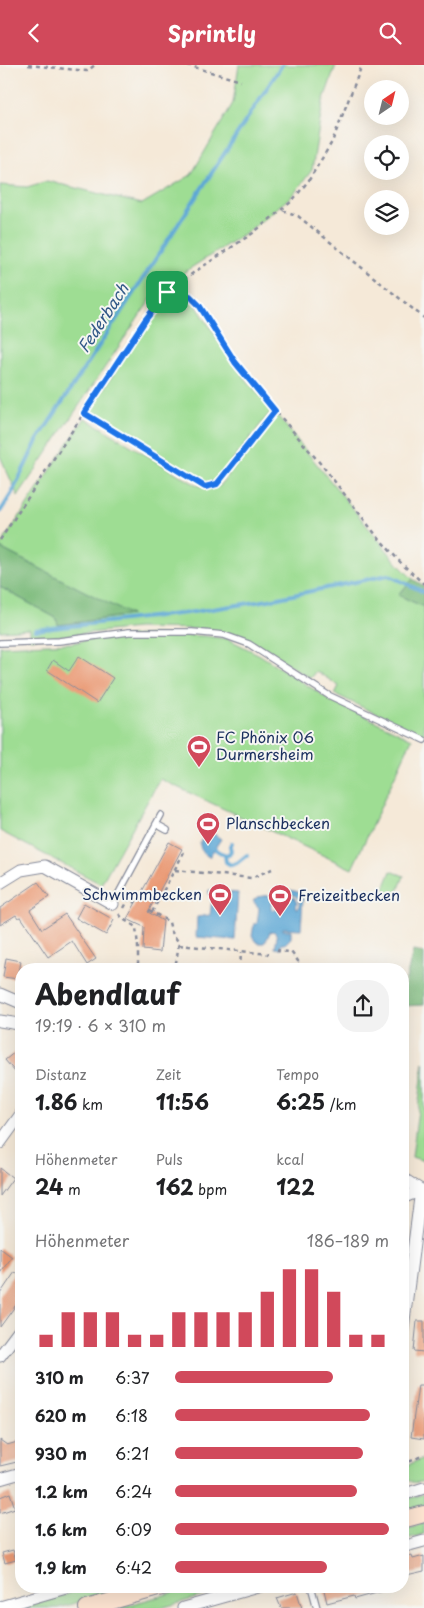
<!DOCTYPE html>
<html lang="de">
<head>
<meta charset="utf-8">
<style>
	body { margin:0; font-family:"Playpen Sans",sans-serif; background:#f2f2f2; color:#202124; height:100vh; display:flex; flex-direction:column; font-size:19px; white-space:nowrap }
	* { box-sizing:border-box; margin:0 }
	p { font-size:16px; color:#757577 }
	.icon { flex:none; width:28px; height:28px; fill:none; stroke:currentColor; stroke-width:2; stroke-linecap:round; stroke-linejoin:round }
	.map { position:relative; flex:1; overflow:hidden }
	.details { position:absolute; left:15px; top:898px; width:394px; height:630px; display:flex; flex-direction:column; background:#fff; border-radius:20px; box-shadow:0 5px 20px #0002 }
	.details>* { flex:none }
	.needle { width:32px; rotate:35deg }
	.tools { position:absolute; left:364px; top:15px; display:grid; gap:10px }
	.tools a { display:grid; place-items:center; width:45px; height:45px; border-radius:50%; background:#fff; box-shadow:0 5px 20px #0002; font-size:25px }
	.pin { position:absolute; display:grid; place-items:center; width:42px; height:42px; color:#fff; margin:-21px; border-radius:10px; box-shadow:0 2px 8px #0006 }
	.round { display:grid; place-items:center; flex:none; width:52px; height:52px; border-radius:20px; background:#f2f2f2 }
	.summary { display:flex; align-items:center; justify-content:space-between; height:85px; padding:0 20px }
	h1 { font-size:28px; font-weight:700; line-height:38px }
	.figures { display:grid; grid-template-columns:repeat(3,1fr); gap:8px; height:85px; padding:5px 20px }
	.figures div { display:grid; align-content:center }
	.figures b { font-size:21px; font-weight:700 }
	.figures small { font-size:14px; font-weight:400 }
	.figures p { font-size:14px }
	.chart { height:140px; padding:10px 20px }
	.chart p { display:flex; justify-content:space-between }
	.chart svg { width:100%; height:90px; margin-top:5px; stroke:#d1495b; stroke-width:6 }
	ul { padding:0 20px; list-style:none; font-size:16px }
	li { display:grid; grid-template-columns:80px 60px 1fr; align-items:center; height:38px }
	li i { height:12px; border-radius:6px; background:#d1495b }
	header { display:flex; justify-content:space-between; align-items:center; height:65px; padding:0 20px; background:#d1495b; color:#fff; font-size:22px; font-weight:700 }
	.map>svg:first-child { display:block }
	.green { fill:#9edd93; stroke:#5c8678 }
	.forest { fill:#7ebc7d; stroke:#4c766e }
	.water { fill:#5da7d5; stroke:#3c6b9a; fill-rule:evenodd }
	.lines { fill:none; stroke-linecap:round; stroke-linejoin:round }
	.stream { stroke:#5da7d5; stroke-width:4 }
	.building { fill:#ea9a74 }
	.lane-casing { stroke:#888c9b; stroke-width:8 }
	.street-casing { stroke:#888c9b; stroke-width:13 }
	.secondary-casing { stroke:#888c9b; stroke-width:18 }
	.path { stroke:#888c9b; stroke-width:2.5; stroke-dasharray:4 4; stroke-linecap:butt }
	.lane { stroke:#fff; stroke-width:5.5 }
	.street { stroke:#fff; stroke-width:11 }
	.secondary { stroke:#fde4d1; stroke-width:16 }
	.route-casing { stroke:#fff; stroke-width:10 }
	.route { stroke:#1a73e8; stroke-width:6 }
	.labels { text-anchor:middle; stroke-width:4; stroke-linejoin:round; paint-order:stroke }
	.poi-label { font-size:15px; fill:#1b2f5e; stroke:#f6f6f2; text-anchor:start }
	.water-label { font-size:16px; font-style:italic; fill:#325988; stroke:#f6f6f2 }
</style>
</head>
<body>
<header><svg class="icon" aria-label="back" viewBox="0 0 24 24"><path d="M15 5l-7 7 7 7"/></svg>Sprintly<svg class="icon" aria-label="search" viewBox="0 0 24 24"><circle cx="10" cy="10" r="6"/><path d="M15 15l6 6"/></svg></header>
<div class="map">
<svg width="424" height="1543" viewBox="0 0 424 1543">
	<rect width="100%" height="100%" fill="#f6f6f2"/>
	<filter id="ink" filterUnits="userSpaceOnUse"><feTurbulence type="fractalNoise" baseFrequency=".02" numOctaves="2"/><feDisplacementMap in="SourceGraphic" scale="10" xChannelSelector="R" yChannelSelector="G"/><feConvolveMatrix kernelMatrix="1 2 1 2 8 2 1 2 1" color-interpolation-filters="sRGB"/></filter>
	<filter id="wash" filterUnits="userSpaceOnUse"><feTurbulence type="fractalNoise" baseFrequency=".0096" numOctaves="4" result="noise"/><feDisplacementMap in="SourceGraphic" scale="20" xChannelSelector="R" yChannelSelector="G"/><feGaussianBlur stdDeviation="1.12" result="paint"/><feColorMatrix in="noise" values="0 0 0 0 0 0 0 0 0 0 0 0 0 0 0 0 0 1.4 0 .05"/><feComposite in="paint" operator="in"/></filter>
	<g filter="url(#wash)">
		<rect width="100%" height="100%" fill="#f5e9d8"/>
		<path class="green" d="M 239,0 L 336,0 L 323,37 L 312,105 L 293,130 L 250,165 L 186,206 L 155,228 L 18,431 L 0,391 L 0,120 L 27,122 L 47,116 L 142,139 L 191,110 L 233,38 Z
			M 170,231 L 183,231 L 194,237 L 235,301 L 272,345 L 217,415 L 208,418 L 88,347 L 162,237 Z
			M 276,349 L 398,499 L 413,514 L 398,530 L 424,542 L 424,672 L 335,629 L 339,621 L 316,606 L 310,613 L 242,571 L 208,564 L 138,563 L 30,574 L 30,564 L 0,566 L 0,522 L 56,553 L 59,560 L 130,550 L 0,483 L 0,481 L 85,353 L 191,417 L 207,424 L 220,421 Z
			M 153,569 L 205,571 L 228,574 L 260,590 L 327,633 L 412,674 L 352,804 L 160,714 L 101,819 L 0,766 L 0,581 L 73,578 L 90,574 Z
			M 391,806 L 404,811 L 396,831 L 383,826 Z
			M 424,997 L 424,1096 L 412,1092 Z
			M 424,1393 L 424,1416 C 411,1420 404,1416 403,1402 Z
			M 424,1429 L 424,1440 L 403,1446 L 403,1435 Z
			M 424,1458 L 424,1469 L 403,1475 L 403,1464 Z
			M 96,1521 L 135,1521 L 58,1543 L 18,1543 Z
			M 196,1521 L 238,1521 L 161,1543 L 118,1543 Z"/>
		<path class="forest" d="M 0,483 L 131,550 L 58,560 L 56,553 L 0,522 Z
			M 413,514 L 424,521 L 424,542 L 398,530 Z
			M 413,886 L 424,888 L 424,940 L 403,941 L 403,926 Z"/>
		<path class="water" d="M 207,769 L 214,769 L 221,774 L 209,792 C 199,786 196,777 207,769 Z
			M 287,824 L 298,827 L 303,834 L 301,864 L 283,863 L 283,865 L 291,865 L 291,873 L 285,879 L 281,879 L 281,884 L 275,883 L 277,871 L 274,866 L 270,867 L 267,874 L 264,878 L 258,878 L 252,871 L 254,859 L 257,859 L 259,843 L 253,836 L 257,832 L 271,830 L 271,844 L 275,845 C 278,836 276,829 287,824 ZM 287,829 C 296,828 301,834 299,843 L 298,844 L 295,842 L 297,838 L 294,832 L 290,832 L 285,834 L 283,839 L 285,841 L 281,841 C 278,836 283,832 287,829 Z
			M 209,825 L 238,828 L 235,875 L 196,872 L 197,852 L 210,850 L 212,834 L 209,831 Z"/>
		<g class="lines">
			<path class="stream" d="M 0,447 L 12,428 L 37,376 L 282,0
				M 35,565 L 187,548 L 269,535 L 388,510 L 424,527
				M 215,784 L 223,789 L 228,790 L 231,786 L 230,781 L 232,778
				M 225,790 L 226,797 L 231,800 L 237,798 L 247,790"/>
		</g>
		<g id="blocks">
			<path class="building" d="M 79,591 L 113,613 L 97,638 L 47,605 L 53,595 L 69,606 Z
				M 169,777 L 182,784 L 148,847 L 163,856 L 160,887 L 143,885 L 144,862 L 127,854 Z
				M 38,817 L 49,832 L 30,845 L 42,864 L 65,849 L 96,894 L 87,900 L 72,876 L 48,892 L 21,852 L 18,853 L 16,850 L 0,860 L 0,843 Z
				M 84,838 L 114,855 L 106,870 L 76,853 Z
				M 6,893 L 21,896 L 18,914 L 3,912 Z
				M 21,982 L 21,1014 L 5,995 Z
				M 0,1103 L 13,1113 L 0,1131 Z
				M 0,1183 L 12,1192 L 0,1208 Z
				M 15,1207 L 21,1212 L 21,1233 L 0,1262 L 0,1229 Z
				M 417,1256 L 424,1256 L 424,1287 L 414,1286 Z
				M 418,1320 L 424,1320 L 424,1374 L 411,1372 Z
				M 0,1375 L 7,1380 L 21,1376 L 21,1396 L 0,1401 Z
				M 10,1428 L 15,1443 L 0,1448 L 0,1432 Z
				M 13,1485 L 16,1495 L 5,1498 L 2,1488 Z
				M 412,1490 L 413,1494 L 424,1491 L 424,1506 L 402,1511 L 402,1493 Z
				M 323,1521 L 390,1521 L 391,1524 L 355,1534 L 354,1531 L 327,1538 Z
				M 297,1527 L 302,1543 L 281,1543 L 277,1533 Z"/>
		</g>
	</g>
	<g filter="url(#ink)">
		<use href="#blocks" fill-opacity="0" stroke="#888c9b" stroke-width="1"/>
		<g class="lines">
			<g class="lane-casing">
				<path id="lane" d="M 0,578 L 59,576 L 129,567 L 192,567 L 224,570 L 249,579 L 328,630 L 424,675
					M 156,759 L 167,765
					M 113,839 L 161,750
					M 311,1521 L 317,1543"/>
			</g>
			<g class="street-casing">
				<path id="street" d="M 0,818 L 21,805 L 45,801 L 113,839
					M 0,929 L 21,938
					M 0,956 L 19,959 L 21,961
					M 0,1078 L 21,1049
					M 402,1113 L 421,1125 L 424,1125
					M 402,1129 L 407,1131 L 421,1125
					M 402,1271 L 421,1125
					M 0,1291 L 21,1263
					M 0,1414 L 21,1408
					M 402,1430 L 424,1423
					M 402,1482 L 424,1476
					M 0,1542 L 73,1521
					M 183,1543 L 261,1521"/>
			</g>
			<g class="secondary-casing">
				<path id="secondary" d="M 402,1455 L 424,1449
					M 87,1543 L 165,1521"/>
			</g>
			<path class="path" d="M 28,0 L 87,6 L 95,0
				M 187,0 L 241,16
				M 283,145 L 298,151 L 424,253
				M 168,227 L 178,227 L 190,231 L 199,240 L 235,297 L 245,310 L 325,404 L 376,470 L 402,499 L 424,519
				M 84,349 L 205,422 L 217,419 L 275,346
				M 0,475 L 146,254 L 167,227 L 193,208 L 253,168 L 292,136 L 309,115 L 332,77 L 362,0
				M 175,805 L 251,813 L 272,804
				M 124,843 L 129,834 L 136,838
				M 149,845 L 169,857 L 171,866 L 179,878 L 175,904
				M 152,847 L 184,787
				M 119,849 L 123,854 L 136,862 L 138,882 L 138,904
				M 179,880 L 269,889
				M 279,884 L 278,886 L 291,887 L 298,896 L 297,901 L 294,904
				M 240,904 L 241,887
				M 402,1400 L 424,1390"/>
			<use href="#lane" class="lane"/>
			<use href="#street" class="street"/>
			<use href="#secondary" class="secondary"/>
		</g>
	</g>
	<g class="lines" filter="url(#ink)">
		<g class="route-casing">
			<path id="route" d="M 167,227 L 178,227 L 190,231 L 199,240 L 235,297 L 275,346 L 217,419 L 205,422 L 84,348 L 146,254 Z"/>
		</g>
		<use href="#route" class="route"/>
	</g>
	<defs>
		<g id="stadium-pin" transform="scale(1.25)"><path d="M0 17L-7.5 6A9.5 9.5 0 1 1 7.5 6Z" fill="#d1495b" stroke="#f6f6f2"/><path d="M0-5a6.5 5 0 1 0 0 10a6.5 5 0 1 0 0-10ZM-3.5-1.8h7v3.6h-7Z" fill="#fff"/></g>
	</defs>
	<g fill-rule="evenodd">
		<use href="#stadium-pin" x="199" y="682"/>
		<use href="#stadium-pin" x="208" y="759"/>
		<use href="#stadium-pin" x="220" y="830"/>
		<use href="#stadium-pin" x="280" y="831"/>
	</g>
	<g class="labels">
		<g class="poi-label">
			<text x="216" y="678">FC Phönix 06<tspan x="216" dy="17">Durmersheim</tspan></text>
			<text x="226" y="764">Planschbecken</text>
			<text x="202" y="835" text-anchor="end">Schwimmbecken</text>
			<text x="298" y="836">Freizeitbecken</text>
		</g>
		<g class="water-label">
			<text transform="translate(103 253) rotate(-57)" y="6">Federbach</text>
		</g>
	</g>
</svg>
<div class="tools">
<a><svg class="needle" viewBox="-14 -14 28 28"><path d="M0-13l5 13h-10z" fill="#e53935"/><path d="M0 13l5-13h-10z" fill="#757577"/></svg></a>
<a><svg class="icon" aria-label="locate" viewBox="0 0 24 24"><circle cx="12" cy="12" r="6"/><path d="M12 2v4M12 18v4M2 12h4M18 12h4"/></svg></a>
<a><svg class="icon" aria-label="layers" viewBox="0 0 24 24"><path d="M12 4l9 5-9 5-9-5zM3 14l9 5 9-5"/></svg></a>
</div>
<div class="pin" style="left:167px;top:227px;background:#1e9e55"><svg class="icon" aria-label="arrive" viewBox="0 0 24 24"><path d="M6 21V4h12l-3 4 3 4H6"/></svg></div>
<section class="details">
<div class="summary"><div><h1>Abendlauf</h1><p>19:19 · 6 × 310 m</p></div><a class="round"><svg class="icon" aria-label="share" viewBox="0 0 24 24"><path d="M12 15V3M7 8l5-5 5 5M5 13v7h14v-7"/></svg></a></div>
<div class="figures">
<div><p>Distanz</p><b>1.86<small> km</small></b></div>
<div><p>Zeit</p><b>11:56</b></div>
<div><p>Tempo</p><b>6:25<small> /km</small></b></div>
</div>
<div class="figures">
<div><p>Höhenmeter</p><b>24<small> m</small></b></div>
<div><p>Puls</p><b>162<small> bpm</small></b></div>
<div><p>kcal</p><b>122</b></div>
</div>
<div class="chart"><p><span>Höhenmeter</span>186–189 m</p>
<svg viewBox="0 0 160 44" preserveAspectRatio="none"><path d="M5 44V38M15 44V27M25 44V27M35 44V27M45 44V38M55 44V38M65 44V27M75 44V27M85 44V27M95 44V27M105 44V17M115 44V6M125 44V6M135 44V17M145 44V38M155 44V38"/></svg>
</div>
<ul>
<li><b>310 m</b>6:37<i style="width:74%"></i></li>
<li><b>620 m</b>6:18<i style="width:91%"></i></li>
<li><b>930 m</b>6:21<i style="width:88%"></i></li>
<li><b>1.2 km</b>6:24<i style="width:85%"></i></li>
<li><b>1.6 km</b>6:09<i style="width:100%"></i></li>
<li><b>1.9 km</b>6:42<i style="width:71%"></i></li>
</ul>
</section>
</div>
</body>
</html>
